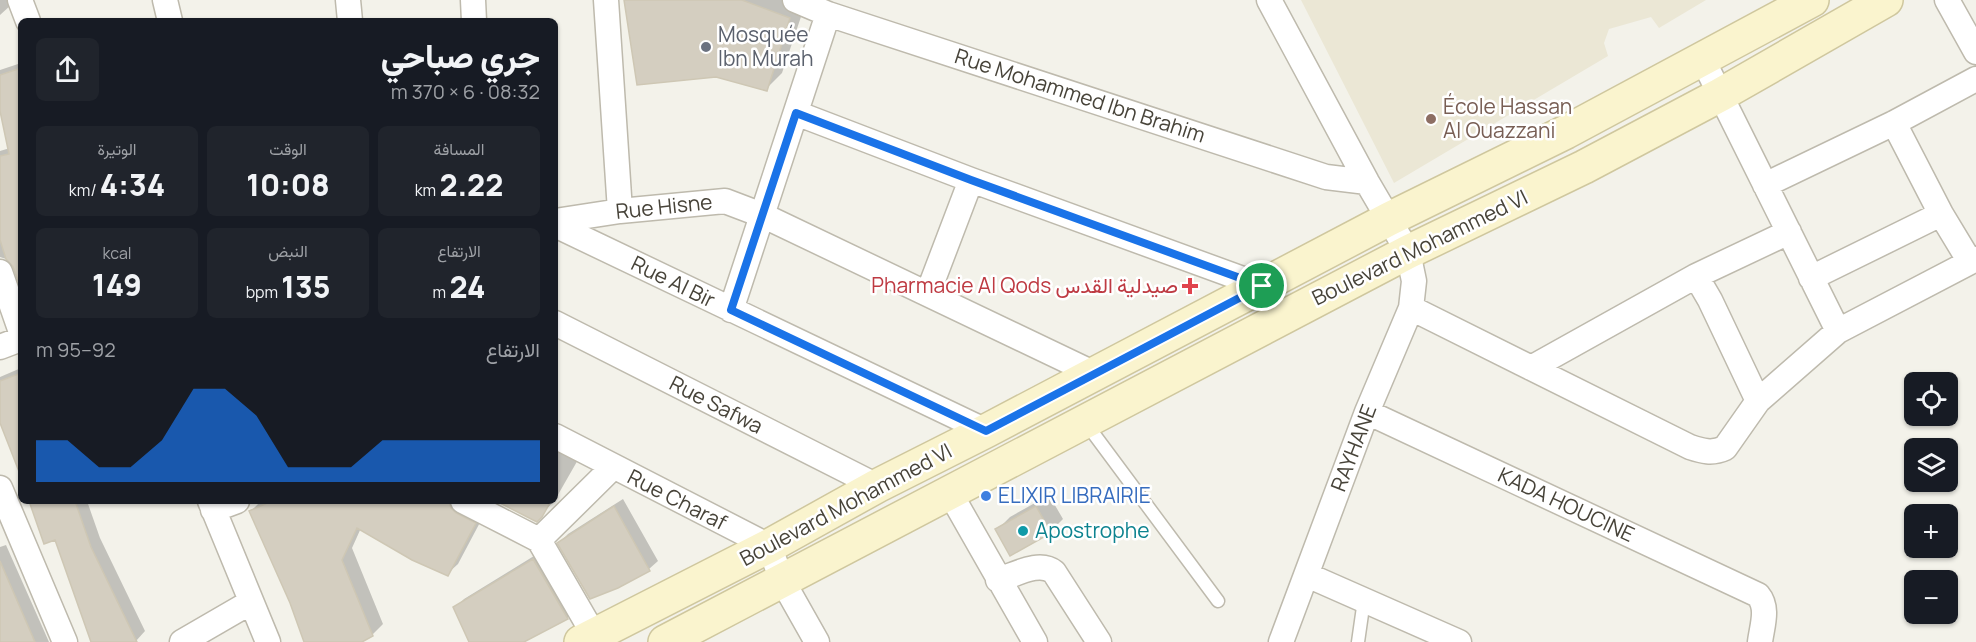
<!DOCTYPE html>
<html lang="ar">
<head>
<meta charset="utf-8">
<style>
	body { margin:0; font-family:Manrope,Vazirmatn,sans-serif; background:#20242c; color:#f1f3f6; direction:rtl; height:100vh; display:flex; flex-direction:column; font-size:22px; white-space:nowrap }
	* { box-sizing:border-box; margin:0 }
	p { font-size:20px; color:#9ea1a6 }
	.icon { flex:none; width:33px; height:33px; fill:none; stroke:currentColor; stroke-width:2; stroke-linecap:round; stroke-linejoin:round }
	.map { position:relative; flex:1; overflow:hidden; direction:ltr }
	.drawer { position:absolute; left:18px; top:18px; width:540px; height:486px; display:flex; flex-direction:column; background:#171b24; border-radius:9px; box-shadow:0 2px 4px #0004; direction:rtl }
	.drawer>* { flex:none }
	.buttons { position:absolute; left:1904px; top:372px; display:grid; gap:12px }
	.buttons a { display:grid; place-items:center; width:54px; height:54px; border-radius:9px; background:#171b24; box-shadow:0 2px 4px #0004; font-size:30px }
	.pin { position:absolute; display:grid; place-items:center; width:51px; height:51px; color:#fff; margin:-26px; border:3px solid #fff; border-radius:50%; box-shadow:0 2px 6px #0007 }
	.round { display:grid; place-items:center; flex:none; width:63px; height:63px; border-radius:9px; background:#20242c }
	.headline { display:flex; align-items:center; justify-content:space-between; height:102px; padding:0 18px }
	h1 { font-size:33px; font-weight:800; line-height:45px }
	.metrics { display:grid; grid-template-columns:repeat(3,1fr); gap:9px; height:102px; padding:6px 18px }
	.metrics div { display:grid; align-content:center; border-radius:9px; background:#20242c; text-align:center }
	.metrics b { font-size:30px; font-weight:800 }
	.metrics small { font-size:16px; font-weight:400 }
	.metrics p { font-size:16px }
	.chart { height:168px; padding:12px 18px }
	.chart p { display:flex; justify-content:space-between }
	.chart svg { width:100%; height:108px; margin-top:6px; fill:#1a73e8; opacity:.7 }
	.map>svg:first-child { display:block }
	.education { fill:#ebe7d5 }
	.shadow { fill:#0003 }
	.building { fill:#d4cec0; stroke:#cec7b4; stroke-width:1.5 }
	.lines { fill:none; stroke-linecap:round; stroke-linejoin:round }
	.lane-casing { stroke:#bebaad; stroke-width:15 }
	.street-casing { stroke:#bebaad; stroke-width:27 }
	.secondary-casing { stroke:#cfc79e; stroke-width:36 }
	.lane { stroke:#fff; stroke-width:12 }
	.street { stroke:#fff; stroke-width:24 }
	.secondary { stroke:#faf4ce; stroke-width:33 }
	.route-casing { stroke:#fff; stroke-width:12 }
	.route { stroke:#1a73e8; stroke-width:8 }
	.worship-dot { fill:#6b7280; stroke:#fff; stroke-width:2 }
	.education-dot { fill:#8d6e63; stroke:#fff; stroke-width:2 }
	.health-dot { fill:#e0444e; stroke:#fff; stroke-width:2 }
	.shop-dot { fill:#3f7fe0; stroke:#fff; stroke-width:2 }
	.culture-dot { fill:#0f9aa8; stroke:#fff; stroke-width:2 }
	.labels { text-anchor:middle; stroke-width:5; stroke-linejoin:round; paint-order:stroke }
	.worship-label { font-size:21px; fill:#5b616d; stroke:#fff; text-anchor:start }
	.street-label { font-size:21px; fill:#474339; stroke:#fff }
	.education-label { font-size:21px; fill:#785e54; stroke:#fff; text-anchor:start }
	.health-label { font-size:21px; fill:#be3a42; stroke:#fff; text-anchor:end }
	.shop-label { font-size:21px; fill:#366cbe; stroke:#fff; text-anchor:start }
	.culture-label { font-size:21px; fill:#0d838f; stroke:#fff; text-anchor:start }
</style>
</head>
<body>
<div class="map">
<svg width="1976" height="642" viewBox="0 0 1976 642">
	<rect width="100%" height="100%" fill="#f3f2ea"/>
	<path class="education" d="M 1301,0 L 1706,0 L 1659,28 L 1651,17 L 1609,29 L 1604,43 L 1608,56 L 1394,183 Z"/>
	<path class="shadow" d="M 0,0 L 9,0 L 11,5 L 0,15 Z
		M 626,0 L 801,0 L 806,2 L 782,73 L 766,89 L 716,75 Z
		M 21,63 L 21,264 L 0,257 L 0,151 L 10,148 L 0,107 L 0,70 Z
		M 21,368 L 21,476 L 0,421 L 0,377 Z
		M 555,436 L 583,451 L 555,500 Z
		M 1049,495 L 1063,519 L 1050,532 L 997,530 L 1010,517 Z
		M 623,499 L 658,561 L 649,569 L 617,587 L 559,543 L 568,534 Z
		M 31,501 L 87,501 L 100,538 L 145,631 L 136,641 L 93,642 L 56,538 Z
		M 261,501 L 464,501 L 485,513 L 458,564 L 447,574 L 361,528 L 352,548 L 383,624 L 372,635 L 359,642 L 306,642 L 291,602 L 251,511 Z
		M 500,501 L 554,501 L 536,520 Z
		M 6,545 L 49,642 L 0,642 L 0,547 Z
		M 542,551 L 576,609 L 567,618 L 517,642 L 471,642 L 455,608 L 464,599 Z"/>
	<path class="building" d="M 624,0 L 742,0 L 790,18 L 767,91 L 716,77 L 637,85 Z
		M 21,68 L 21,289 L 13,267 L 6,259 L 0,240 L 0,156 L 9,154 L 0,111 L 0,75 Z
		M 21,373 L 21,474 L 20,474 L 0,423 L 0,381 Z
		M 29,501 L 75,501 L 91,547 L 137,642 L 91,642 L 55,540 L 44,544 Z
		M 272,501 L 449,501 L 451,508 L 456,513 L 476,523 L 448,576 L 412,560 L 357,528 L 342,560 L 373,636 L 362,642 L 304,642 L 290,603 L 249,511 Z
		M 496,501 L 551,501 L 542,517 L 537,522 Z
		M 614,506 L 650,571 L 618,588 L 590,599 L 557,543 Z
		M 1036,506 L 1051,533 L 1010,556 L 995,529 Z
		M 533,559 L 568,619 L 524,642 L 469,642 L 453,607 Z
		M 0,561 L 35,642 L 0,642 Z"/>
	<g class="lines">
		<g class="lane-casing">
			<path id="lane" d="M 1085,422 L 1218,601
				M 1358,642 L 1364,600"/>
		</g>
		<g class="street-casing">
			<path id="street" d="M 20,0 L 28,21
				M 165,0 L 170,21
				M 348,0 L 350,21
				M 473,0 L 474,21
				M 606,0 L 620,211
				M 795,0 L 828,14 L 1326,177 L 1367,182
				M 1269,0 L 1367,182 L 1408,252 L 1414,281 L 1411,308 L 1367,412 L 1281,642
				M 1947,0 L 1976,52
				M 1703,60 L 1838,331
				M 796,113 L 971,180 L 1262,286
				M 1894,123 L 1941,214 L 1970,262
				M 1765,185 L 1894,123 L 1976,79
				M 555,221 L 620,211 L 725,201 L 762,215 L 1095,374
				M 555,225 L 986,431
				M 0,272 L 21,332
				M 1696,276 L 1710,300 L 1758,401
				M 1811,278 L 1941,214
				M 928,293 L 971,180
				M 1411,308 L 1690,447 C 1702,451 1712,454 1725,448 L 1758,401 L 1838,331 L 1976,259
				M 731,310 L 828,14
				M 555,323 L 877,486
				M 0,347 L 21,339
				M 1531,368 L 1696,276 L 1789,232
				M 1367,412 L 1758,595 C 1769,608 1762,626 1760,642
				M 555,436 L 769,546 L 782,580 L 817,642
				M 0,488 L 65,642
				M 950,493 L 1035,642
				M 210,501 L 268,642
				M 463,501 L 539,540 L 594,635
				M 213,510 L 237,501
				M 539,540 L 613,467
				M 1307,575 L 1459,642
				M 998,580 C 1015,575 1039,560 1054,572 L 1099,642
				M 182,642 L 251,602"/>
		</g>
		<g class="secondary-casing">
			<path id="secondary" d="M 581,642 L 769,546 L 877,486 L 986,431 L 1389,219 L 1566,132 L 1812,0
				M 665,642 L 1408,252 L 1584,167 L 1720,95 L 1886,0"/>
		</g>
		<use href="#lane" class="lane"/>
		<use href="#street" class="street"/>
		<use href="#secondary" class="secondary"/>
	</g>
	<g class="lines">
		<g class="route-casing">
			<path id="route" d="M 796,113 L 971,180 L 1262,286 L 986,431 L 731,310 Z"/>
		</g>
		<use href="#route" class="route"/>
	</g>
	<circle class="worship-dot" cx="706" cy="47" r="6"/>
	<circle class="education-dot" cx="1431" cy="119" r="6"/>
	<path class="health-dot" d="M1187 277h6v6h6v6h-6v6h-6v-6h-6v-6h6z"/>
	<circle class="shop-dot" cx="986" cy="496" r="6"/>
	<circle class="culture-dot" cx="1023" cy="531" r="6"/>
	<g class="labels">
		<g class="worship-label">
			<text x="718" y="42">Mosquée<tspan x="718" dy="24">Ibn Murah</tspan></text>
		</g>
		<g class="street-label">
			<text transform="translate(1080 96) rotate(18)" y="7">Rue Mohammed Ibn Brahim</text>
			<text transform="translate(664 207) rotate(-6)" y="7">Rue Hisne</text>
			<text transform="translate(1420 248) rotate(-26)" y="7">Boulevard Mohammed VI</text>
			<text transform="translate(673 282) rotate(26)" y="7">Rue Al Bir</text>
			<text transform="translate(716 405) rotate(27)" y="7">Rue Safwa</text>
			<text transform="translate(1354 448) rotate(-69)" y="7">RAYHANE</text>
			<text transform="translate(677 500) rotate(27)" y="7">Rue Charaf</text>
			<text transform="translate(846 505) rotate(-28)" y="7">Boulevard Mohammed VI</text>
			<text transform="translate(1566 505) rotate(25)" y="7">KADA HOUCINE</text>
		</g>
		<g class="education-label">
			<text x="1443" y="114">École Hassan<tspan x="1443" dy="24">Al Ouazzani</tspan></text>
		</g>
		<g class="health-label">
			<text x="1178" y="293">Pharmacie Al Qods صيدلية القدس</text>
		</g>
		<g class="shop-label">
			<text x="998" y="503">ELIXIR LIBRAIRIE</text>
		</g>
		<g class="culture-label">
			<text x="1035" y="538">Apostrophe</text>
		</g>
	</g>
</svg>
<div class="buttons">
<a><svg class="icon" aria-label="locate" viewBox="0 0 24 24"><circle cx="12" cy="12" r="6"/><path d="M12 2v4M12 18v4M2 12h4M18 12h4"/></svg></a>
<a><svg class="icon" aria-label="layers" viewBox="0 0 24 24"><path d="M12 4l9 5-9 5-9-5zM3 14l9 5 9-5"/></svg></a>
<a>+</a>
<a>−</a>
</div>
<div class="pin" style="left:1262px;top:286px;background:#1e9e55"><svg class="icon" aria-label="arrive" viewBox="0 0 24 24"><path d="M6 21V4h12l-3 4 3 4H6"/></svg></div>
<section class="drawer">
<div class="headline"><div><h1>جري صباحي</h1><p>08:32 · 6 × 370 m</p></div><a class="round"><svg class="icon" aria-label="share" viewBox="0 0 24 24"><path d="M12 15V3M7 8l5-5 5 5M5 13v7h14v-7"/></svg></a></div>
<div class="metrics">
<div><p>المسافة</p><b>2.22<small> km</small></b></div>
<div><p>الوقت</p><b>10:08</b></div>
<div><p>الوتيرة</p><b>4:34<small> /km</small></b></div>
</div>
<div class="metrics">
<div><p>الارتفاع</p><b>24<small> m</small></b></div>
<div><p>النبض</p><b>135<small> bpm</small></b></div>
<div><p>kcal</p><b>149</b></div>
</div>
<div class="chart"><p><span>الارتفاع</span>92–95 m</p>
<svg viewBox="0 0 160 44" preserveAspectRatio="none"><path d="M0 44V27L10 27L20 38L30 38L40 27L50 6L60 6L70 17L80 38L90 38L100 38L110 27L120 27L130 27L140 27L150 27L160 27V44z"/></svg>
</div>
</section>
</div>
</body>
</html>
